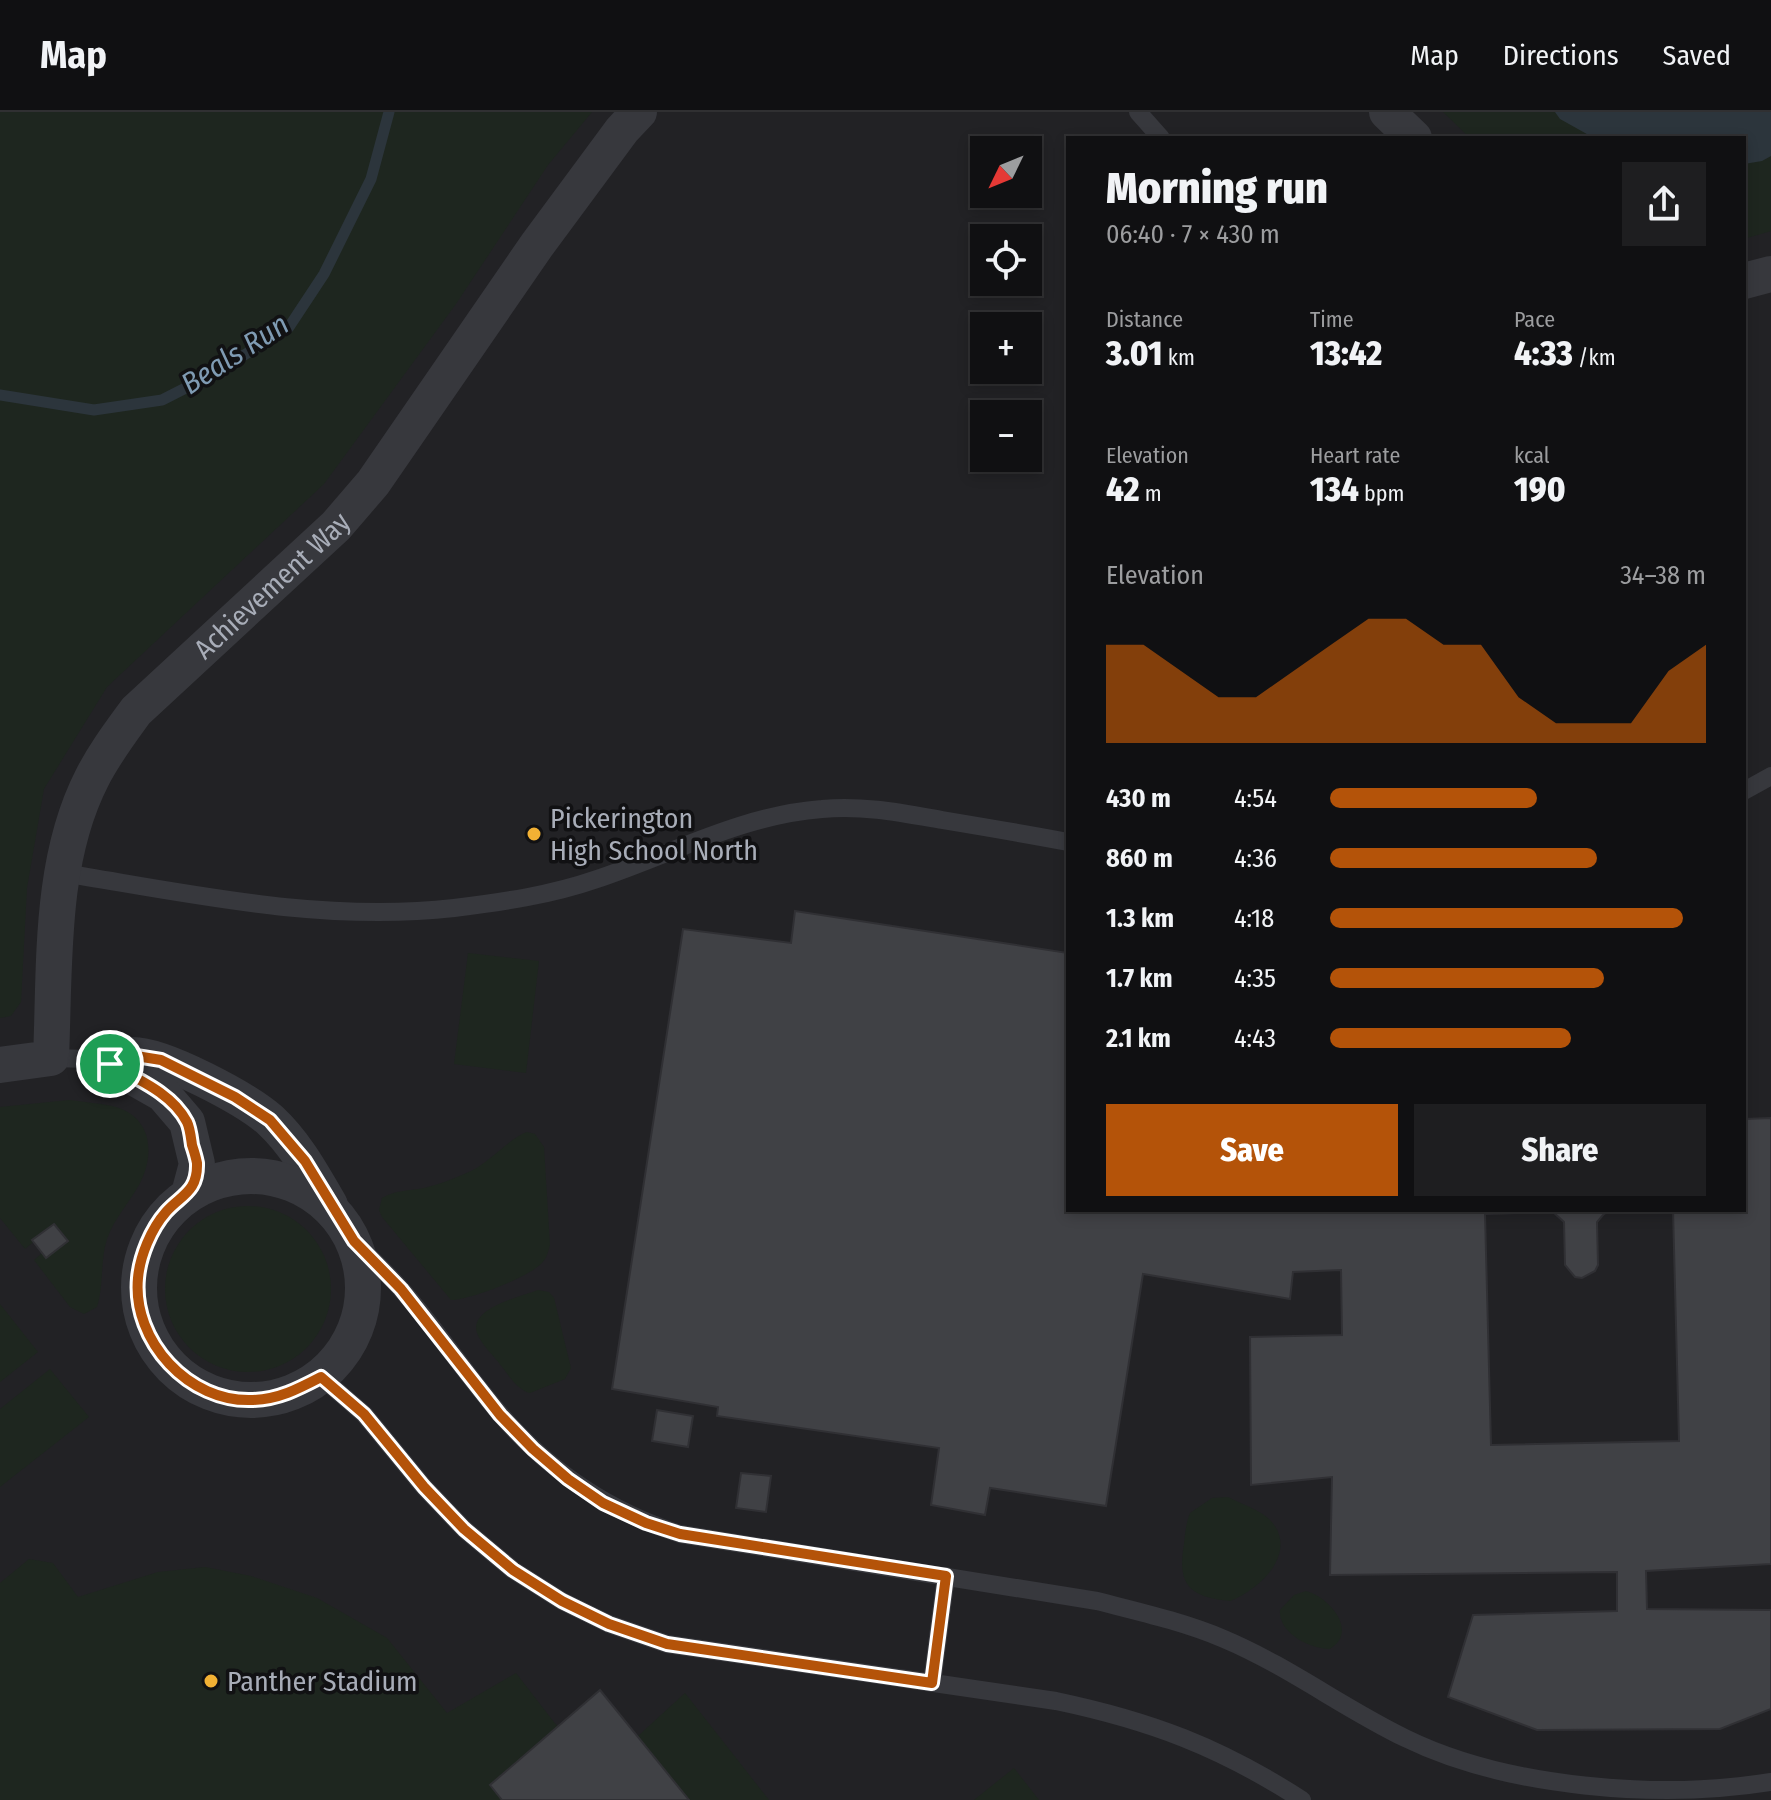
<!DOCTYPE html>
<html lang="en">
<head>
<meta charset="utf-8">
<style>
	body { margin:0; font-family:"Fira Sans Condensed",sans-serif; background:#1e1e20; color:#f1f3f6; height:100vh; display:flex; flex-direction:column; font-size:30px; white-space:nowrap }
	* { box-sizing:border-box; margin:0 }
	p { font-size:26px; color:#9c9d9f }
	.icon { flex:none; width:44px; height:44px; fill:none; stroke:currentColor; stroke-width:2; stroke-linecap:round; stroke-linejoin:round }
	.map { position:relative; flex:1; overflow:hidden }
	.drawer { position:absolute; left:1066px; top:24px; width:680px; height:1076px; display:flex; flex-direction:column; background:#101012; border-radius:0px; box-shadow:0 4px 12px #0003,0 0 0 2px #303032 }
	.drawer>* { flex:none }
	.needle { width:52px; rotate:227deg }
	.buttons { position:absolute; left:970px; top:24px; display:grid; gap:16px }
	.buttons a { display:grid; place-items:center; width:72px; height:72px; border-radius:0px; background:#101012; box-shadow:0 4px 12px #0003,0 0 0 2px #303032; font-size:40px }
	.pin { position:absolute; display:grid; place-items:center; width:68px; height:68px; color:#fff; margin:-34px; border:4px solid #fff; border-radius:50%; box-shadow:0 2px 8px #0007 }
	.round { display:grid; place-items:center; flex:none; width:84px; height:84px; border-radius:0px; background:#1e1e20 }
	.head { display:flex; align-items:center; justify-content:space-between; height:136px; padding:0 40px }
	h1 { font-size:44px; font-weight:800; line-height:60px }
	.metrics { display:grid; grid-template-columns:repeat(3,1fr); gap:12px; height:136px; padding:8px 40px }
	.metrics div { display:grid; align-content:center }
	.metrics b { font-size:34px; font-weight:800 }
	.metrics small { font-size:22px; font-weight:400 }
	.metrics p { font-size:22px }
	.chart { height:224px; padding:16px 40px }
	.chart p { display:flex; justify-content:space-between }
	.chart svg { width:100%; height:144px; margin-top:8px; fill:#b45309; opacity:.7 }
	.primary-button { display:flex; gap:16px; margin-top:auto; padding:16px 40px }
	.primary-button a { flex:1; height:92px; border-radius:0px; background:#b45309; color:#fff; font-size:32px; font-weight:800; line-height:92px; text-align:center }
	.primary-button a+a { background:#1e1e20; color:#f1f3f6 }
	ul { padding:0 40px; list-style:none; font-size:26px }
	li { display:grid; grid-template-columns:128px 96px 1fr; align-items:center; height:60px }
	li i { height:20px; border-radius:10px; background:#b45309 }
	header { display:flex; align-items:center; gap:48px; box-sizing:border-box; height:112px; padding:0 40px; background:#101012; border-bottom:2px solid #303032 }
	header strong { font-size:38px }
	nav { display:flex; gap:44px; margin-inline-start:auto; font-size:28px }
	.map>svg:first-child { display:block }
	.built { fill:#222225; fill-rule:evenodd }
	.green { fill:#1e261f }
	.water { fill:#2c353c }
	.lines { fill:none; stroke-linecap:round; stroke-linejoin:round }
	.stream { stroke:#2c353c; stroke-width:11 }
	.building { fill:#404145; stroke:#303034; stroke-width:2 }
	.lane { stroke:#37383d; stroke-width:18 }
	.street { stroke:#37383d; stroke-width:36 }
	.route-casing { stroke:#fff; stroke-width:16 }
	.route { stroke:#b45309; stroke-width:10 }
	.poi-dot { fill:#f2b134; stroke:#111113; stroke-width:3 }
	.labels { text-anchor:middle; stroke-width:7; stroke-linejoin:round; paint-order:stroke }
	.street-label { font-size:28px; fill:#a8adb8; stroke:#111113 }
	.poi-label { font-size:28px; fill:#a8adb8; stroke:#111113; text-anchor:start }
	.water-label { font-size:30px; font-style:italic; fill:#7f9bb3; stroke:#111113 }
</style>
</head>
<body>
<header>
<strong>Map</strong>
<nav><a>Map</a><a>Directions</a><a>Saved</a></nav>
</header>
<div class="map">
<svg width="1771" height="1688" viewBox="0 0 1771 1688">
	<rect width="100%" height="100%" fill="#161618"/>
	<path class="built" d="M 0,0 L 1771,0 L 1771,1688 L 0,1688 ZM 1068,26 L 1744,26 L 1744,1098 L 1068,1098 ZM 984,38 L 1028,38 L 1028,82 L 984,82 ZM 984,126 L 1028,126 L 1028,170 L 984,170 ZM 984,214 L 1028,214 L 1028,258 L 984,258 ZM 984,302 L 1028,302 L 1028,346 L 984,346 Z"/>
	<path class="green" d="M 0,0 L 592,0 L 548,53 L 456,192 L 324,372 L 107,575 L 44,677 L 27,776 L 21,890 L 11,904 L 0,906 Z
		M 1443,0 L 1771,0 L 1771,119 L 1744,127 L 1744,26 L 1470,26 Z
		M 468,841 L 539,849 L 526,961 L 454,952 Z
		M 69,988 C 83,990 98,991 112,994 C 152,1003 156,1042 139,1073 C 128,1092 114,1107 107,1127 C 100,1149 104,1173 97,1195 L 84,1202 L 70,1195 L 34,1148 L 42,1141 L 46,1146 L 68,1129 L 55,1112 L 25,1137 L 0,1106 L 0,995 Z
		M 527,1020 L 535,1022 L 544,1035 L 550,1133 C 548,1140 547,1146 542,1151 C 529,1165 470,1188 451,1188 L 382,1105 L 379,1098 L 382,1086 C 395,1078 409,1079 424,1076 C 440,1072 456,1066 471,1059 C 490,1050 511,1025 527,1020 Z
		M165 1177a83 83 0 1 1 166 0a83 83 0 1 1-166 0Z
		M 538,1178 L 549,1180 L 554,1186 L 571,1256 L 565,1267 L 530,1281 C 516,1277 508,1262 499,1251 C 492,1242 481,1232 477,1221 C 469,1196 520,1185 538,1178 Z
		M 0,1192 L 38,1240 L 0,1270 Z
		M 50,1257 L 89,1305 L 0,1375 L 0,1297 Z
		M 1228,1385 C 1241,1392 1261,1398 1271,1409 C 1299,1441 1259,1478 1230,1489 C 1189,1485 1177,1473 1184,1432 C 1185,1422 1186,1411 1190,1401 L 1212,1386 Z
		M 29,1447 L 53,1451 L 78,1485 L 158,1460 L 205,1455 L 251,1464 L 317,1486 L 387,1526 L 447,1601 L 516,1561 L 557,1614 L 600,1578 L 638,1624 L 685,1581 L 769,1688 L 0,1688 L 0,1471 Z
		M 1306,1479 C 1329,1485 1359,1519 1330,1537 C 1310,1537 1278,1521 1280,1498 L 1294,1483 Z
		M 1014,1656 L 1039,1688 L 974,1688 Z"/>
	<path class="water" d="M 1555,0 L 1771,0 L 1771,44 L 1762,49 L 1744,52 L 1744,26 L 1594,26 L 1560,7 Z"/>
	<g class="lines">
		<path class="stream" d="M 0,283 L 94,298 L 162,288 L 217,260 L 289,215 L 324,162 L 371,67 L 389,0"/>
	</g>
	<path class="building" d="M 795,799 L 1068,841 L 1068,1098 L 1655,1098 L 1608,1099 L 1603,1103 L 1597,1110 L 1598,1153 L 1595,1159 L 1582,1166 L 1575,1165 L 1565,1153 L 1564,1110 L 1553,1100 L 1485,1102 L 1491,1333 L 1679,1329 L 1673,1098 L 1744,1098 L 1744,1007 L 1771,1006 L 1771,1452 L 1646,1459 L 1647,1497 L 1771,1498 L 1771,1597 L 1720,1617 L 1537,1618 L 1448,1585 L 1473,1503 L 1617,1499 L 1617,1460 L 1330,1463 L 1332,1365 L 1251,1373 L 1250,1225 L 1342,1223 L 1341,1158 L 1293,1160 L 1290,1187 L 1143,1162 L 1106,1394 L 990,1376 L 985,1403 L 931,1393 L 939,1336 L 717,1304 L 718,1295 L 612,1277 L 683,817 L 791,831 Z
		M 54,1112 L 68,1129 L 46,1146 L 32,1128 Z
		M 657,1298 L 693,1304 L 688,1335 L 652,1329 Z
		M 741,1361 L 771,1364 L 766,1400 L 736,1396 Z
		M 600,1578 L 689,1688 L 502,1688 L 490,1673 Z"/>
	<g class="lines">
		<path class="lane" d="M 1138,0 L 1161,26
			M 1744,679 L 1771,664
			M 63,761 C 192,782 323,811 454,796 C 503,790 551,783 597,767 C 672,742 742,703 822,697 C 863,693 902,701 942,708 C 984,715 1026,722 1068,730
			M 51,946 L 90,947 L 110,952
			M 354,1129 C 369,1145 386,1160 401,1177 C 436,1217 465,1261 500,1302 C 549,1359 608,1399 680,1422 L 1097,1489 C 1140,1500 1184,1510 1224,1527 C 1288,1554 1343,1596 1405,1626 C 1507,1676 1660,1688 1771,1670
			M 321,1265 L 364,1302 L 424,1375 L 464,1417 L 513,1458 L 562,1489 L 609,1512 L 667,1532 L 1056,1589 C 1151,1609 1220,1635 1302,1688
			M 932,1571 L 946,1464"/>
		<g class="street">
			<path d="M 1387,0 L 1414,26"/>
			<path d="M 1744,169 L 1771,162"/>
			<path d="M 110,952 C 117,949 125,943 133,943 C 164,943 246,987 270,1008 C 296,1032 313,1064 330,1093"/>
			<path d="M 110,952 L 163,982 L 187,1010 L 197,1052 L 189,1082"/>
			<path id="s1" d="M 0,953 L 51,946 C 55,854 49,750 92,666 C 104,642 120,621 136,599 L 336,414 L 373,371 L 537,133 L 622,18 L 639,0"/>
			<circle cx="251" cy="1176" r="112"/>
		</g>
	</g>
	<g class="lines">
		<g class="route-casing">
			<path id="route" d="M 130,943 L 161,948 L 235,985 L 270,1008 L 305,1049 L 354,1129 L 401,1177 L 500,1303 L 533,1337 L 568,1367 L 603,1391 L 646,1411 L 680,1422 L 946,1464 L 932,1571 L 667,1532 L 609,1512 L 562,1489 L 513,1458 L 464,1417 L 424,1375 L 364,1302 L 321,1265 C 298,1277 279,1287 253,1288 C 189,1291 132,1229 138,1166 C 140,1144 151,1117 166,1100 C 181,1083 198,1080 197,1051 C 196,1046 194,1039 192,1033 C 191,1026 190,1016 187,1010 C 172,981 137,967 110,952 Z"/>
		</g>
		<use href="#route" class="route"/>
	</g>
	<g class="poi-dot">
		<circle cx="534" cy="722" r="8"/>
		<circle cx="211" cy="1569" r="8"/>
	</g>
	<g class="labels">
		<g class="street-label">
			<text dy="10" stroke="none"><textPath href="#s1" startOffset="602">Achievement Way</textPath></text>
		</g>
		<g class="poi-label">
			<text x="550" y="716">Pickerington<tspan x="550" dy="32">High School North</tspan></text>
			<text x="227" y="1579">Panther Stadium</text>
		</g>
		<g class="water-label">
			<text transform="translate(235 242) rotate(-33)" y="10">Beals Run</text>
		</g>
	</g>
</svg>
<div class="buttons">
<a><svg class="needle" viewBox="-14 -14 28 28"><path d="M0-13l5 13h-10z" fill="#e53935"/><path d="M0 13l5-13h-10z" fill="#9c9d9f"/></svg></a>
<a><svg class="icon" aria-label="locate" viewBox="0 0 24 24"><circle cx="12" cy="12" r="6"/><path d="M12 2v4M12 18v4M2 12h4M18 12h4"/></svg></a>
<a>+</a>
<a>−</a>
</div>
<div class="pin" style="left:110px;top:952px;background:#1e9e55"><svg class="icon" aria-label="arrive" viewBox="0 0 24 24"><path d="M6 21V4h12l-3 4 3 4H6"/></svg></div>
<section class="drawer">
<div class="head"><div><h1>Morning run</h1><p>06:40 · 7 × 430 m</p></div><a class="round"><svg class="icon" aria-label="share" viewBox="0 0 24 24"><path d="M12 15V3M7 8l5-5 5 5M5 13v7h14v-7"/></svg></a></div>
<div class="metrics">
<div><p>Distance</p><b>3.01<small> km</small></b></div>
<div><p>Time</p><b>13:42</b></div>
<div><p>Pace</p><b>4:33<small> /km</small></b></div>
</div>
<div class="metrics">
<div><p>Elevation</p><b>42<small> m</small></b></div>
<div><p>Heart rate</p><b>134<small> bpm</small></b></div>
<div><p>kcal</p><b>190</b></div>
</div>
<div class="chart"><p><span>Elevation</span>34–38 m</p>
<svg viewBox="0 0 160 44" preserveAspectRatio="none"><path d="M0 44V14L10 14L20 22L30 30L40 30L50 22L60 14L70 6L80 6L90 14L100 14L110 30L120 38L130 38L140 38L150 22L160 14V44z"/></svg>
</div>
<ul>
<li><b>430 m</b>4:54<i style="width:55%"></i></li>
<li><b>860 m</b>4:36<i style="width:71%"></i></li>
<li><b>1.3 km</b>4:18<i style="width:94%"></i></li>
<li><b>1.7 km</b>4:35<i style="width:73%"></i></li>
<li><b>2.1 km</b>4:43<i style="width:64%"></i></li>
</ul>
<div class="primary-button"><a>Save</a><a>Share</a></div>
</section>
</div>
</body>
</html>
